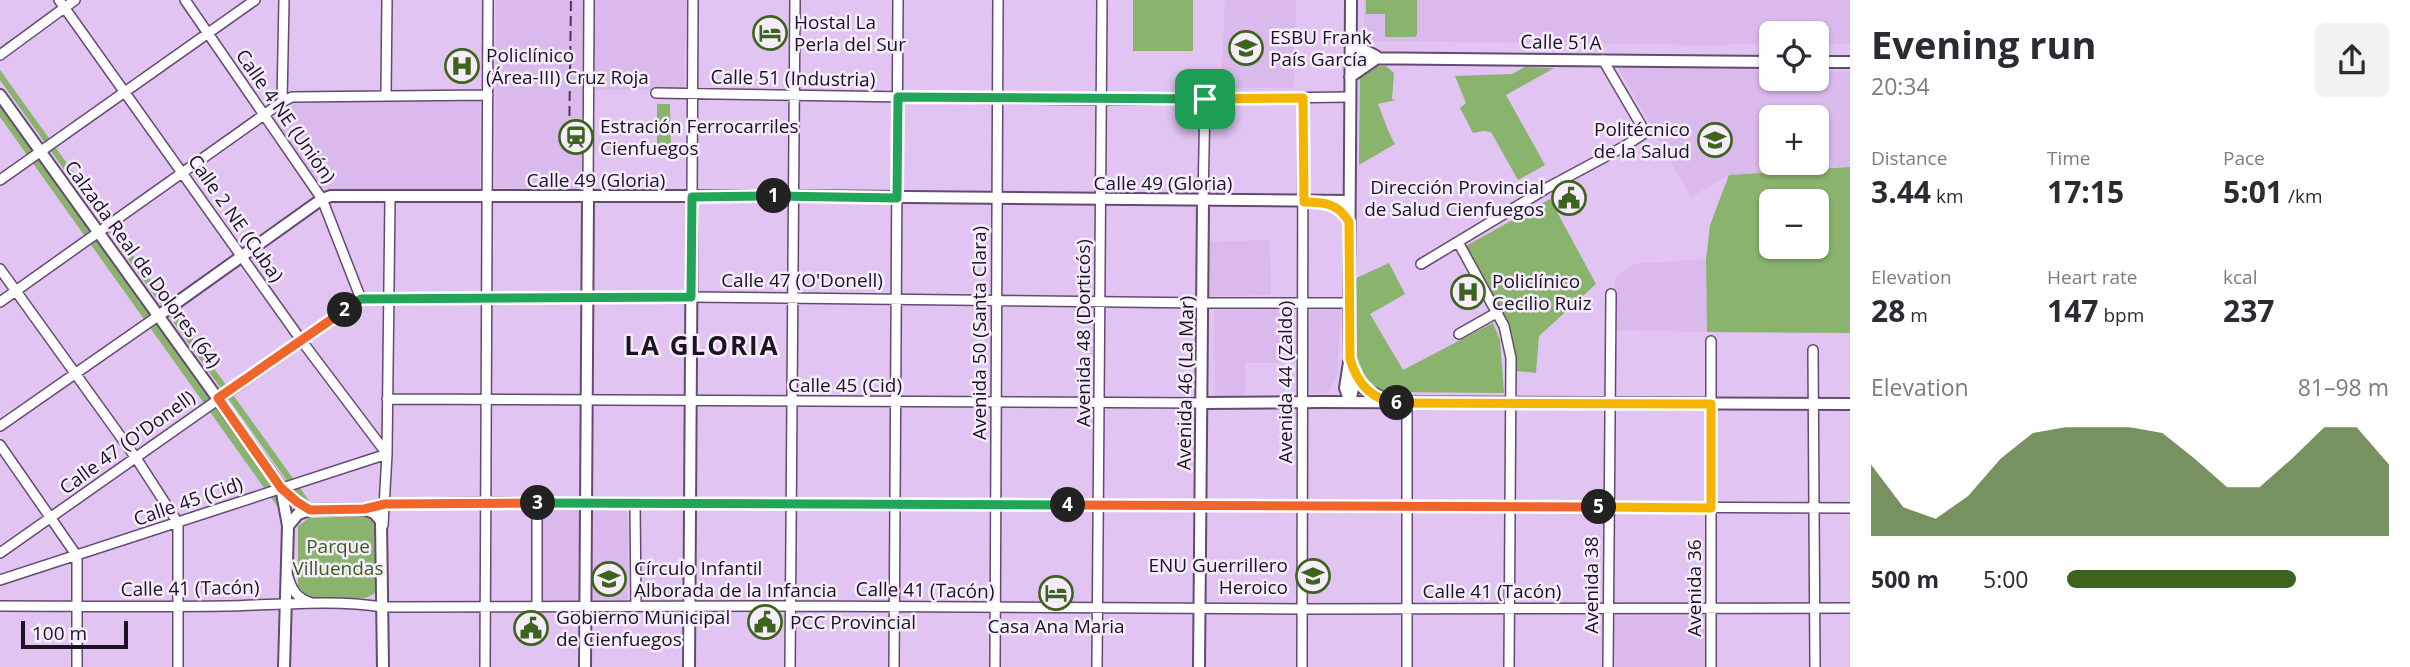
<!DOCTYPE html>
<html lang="en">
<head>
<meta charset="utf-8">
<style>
	body { margin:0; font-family:"Open Sans",sans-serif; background:#f2f2f3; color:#2b2b33; height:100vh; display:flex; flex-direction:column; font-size:26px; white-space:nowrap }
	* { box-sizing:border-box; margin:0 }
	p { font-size:23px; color:#7c7c81 }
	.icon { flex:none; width:38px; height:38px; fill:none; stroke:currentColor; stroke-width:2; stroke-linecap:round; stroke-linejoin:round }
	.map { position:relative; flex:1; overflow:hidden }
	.panel { display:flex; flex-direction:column; background:#fff; width:560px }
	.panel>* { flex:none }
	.fabs { position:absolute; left:1759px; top:21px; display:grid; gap:14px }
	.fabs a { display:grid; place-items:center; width:70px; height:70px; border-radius:10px; background:#fff; box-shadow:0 2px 5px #0004; font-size:35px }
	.scale { position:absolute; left:21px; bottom:18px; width:107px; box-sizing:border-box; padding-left:7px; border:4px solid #1c1222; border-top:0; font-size:19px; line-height:24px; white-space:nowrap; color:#1c1222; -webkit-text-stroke:5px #f6edfc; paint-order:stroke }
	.pin { position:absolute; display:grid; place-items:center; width:60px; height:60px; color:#fff; margin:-30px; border-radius:14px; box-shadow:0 4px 10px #0006 }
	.km { position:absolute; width:35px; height:35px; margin:-18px; border-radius:50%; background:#222; color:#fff; font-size:19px; line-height:35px; text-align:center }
	.round { display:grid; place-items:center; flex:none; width:74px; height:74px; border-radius:10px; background:#f2f2f3 }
	.head { display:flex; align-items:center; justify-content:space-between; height:119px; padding:0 21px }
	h1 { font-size:38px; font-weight:700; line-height:52px }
	.stats { display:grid; grid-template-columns:repeat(3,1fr); gap:10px; height:119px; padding:7px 21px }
	.stats div { display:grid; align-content:center }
	.stats b { font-size:30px; font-weight:700 }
	.stats small { font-size:19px; font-weight:400 }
	.stats p { font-size:19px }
	.chart { height:196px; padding:14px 21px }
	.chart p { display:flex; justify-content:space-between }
	.chart svg { width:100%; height:126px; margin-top:7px; fill:#3e631d; opacity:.7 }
	ul { padding:0 21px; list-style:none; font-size:23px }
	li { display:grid; grid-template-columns:112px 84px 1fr; align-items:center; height:52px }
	li i { height:18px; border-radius:9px; background:#3e631d }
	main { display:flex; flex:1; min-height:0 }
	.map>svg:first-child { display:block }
	.built { fill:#dab9ed; fill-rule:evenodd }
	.green { fill:#8ab36e; fill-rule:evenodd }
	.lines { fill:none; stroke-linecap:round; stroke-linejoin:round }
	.minor-casing { stroke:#644a71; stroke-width:12 }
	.major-casing { stroke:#644a71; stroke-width:14 }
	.minor { stroke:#fff; stroke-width:9 }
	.major { stroke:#fff; stroke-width:10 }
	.rail { stroke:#493b52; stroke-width:2; stroke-dasharray:10 5; stroke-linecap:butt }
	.split-1-casing { stroke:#fff; stroke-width:14 }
	.split-2-casing { stroke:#fff; stroke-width:14 }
	.split-3-casing { stroke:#fff; stroke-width:14 }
	.split-4-casing { stroke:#fff; stroke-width:14 }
	.split-5-casing { stroke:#fff; stroke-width:14 }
	.split-6-casing { stroke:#fff; stroke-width:14 }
	.split-7-casing { stroke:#fff; stroke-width:14 }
	.split-1 { stroke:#22a559; stroke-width:9 }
	.split-2 { stroke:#22a559; stroke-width:9 }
	.split-3 { stroke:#f0652b; stroke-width:9 }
	.split-4 { stroke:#22a559; stroke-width:9 }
	.split-5 { stroke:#f0652b; stroke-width:9 }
	.split-6 { stroke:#f5b400; stroke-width:9 }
	.split-7 { stroke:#f5b400; stroke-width:9 }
	.labels { text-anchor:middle; stroke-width:5; stroke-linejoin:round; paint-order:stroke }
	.poi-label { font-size:19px; fill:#1c1222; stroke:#f6edfc; text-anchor:start }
	.street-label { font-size:19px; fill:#1c1222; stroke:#f6edfc }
	.park-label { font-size:19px; fill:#3a6017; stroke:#f6edfc }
	.district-label { font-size:26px; font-weight:bold; letter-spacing:2px; fill:#1c1222; stroke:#f6edfc }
</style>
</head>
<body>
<main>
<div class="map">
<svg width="1850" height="667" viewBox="0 0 1850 667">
	<rect width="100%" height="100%" fill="#e1c4f2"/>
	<path class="built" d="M 496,0 L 585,0 L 584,189 L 495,188 Z
		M 594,0 L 686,0 L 684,90 L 591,90 Z
		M 1225,0 L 1296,0 L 1294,88 L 1221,88 Z
		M 1364,0 L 1850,0 L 1850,44 L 1817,44 L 1816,33 L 1771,33 L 1771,43 L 1712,45 L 1364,41 Z
		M 1618,67 L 1771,70 L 1771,79 L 1816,79 L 1817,71 L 1850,72 L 1850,167 L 1729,175 L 1691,197 ZM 1771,117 L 1816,117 L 1816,163 L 1771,163 Z
		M 296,101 L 480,102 L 480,190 L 323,189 L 273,118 Z
		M 1270,240 L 1271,295 L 1208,296 L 1209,242 Z
		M 1706,259 L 1707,332 L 1614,330 L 1615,278 L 1633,264 Z
		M 1295,309 L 1295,363 L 1245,363 L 1245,395 L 1215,396 L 1214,310 Z
		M 1341,309 L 1337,378 L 1328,392 L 1311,394 L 1310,310 Z
		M 541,509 L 581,510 L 581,603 L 541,602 Z
		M 589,511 L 628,511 L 628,601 L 589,601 Z
		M 1615,616 L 1705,616 L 1705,667 L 1615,667 Z"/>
	<path class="green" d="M 1133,0 L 1193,0 L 1193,51 L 1133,51 Z
		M 1366,0 L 1417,0 L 1417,34 L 1415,37 L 1385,37 L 1385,14 L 1366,14 Z
		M 1375,66 L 1386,66 L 1394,73 L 1392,99 L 1396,100 L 1378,104 C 1384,118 1387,131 1395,144 L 1359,165 L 1360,74 Z
		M 1525,67 L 1554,68 L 1506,95 L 1545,165 L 1518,180 L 1491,132 L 1483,131 L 1473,133 L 1460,108 L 1466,103 L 1455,76 L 1512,74 Z
		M 0,70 L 310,502 L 300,498 L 290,485 L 0,80 Z
		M 657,104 L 670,104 L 671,147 L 657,147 Z
		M 0,106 L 271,485 L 283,506 L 282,513 L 0,117 Z
		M 1850,167 L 1850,333 L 1707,332 L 1706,259 L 1710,225 L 1729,175 ZM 1771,201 L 1816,201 L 1816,247 L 1771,247 Z
		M 1550,199 L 1596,284 L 1539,336 L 1536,373 L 1515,371 L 1509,328 L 1466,246 Z
		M 1389,263 L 1405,294 L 1370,314 L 1403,370 L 1493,323 L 1500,340 L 1504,393 L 1383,392 L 1365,378 L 1355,350 L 1354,279 Z
		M 366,516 L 377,524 L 378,585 L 374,594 L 365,598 L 307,598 L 298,586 L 298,526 L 309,518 Z"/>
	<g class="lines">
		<g class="minor-casing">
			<path id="minor" d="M 185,0 L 322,199 L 361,299
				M 0,55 L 75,0
				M 656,93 L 1101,100 L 1349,97
				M 386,94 L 387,0
				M 282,102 L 284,0
				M 0,180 L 255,0
				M 588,197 L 589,0
				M 692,197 L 693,0
				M 1203,201 L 1205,99
				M 1458,242 L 1504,326 L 1511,358 L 1509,667
				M 1421,264 L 1547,188 L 1625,146 L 1643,134 L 1641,125 L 1603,60
				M 0,269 L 136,458 L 178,523 L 178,667
				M 0,302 L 282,102 L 292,97 L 488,95
				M 1459,334 L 1498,312
				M 1813,350 L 1815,667
				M 387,399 L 1202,403
				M 0,426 L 158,316
				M 0,445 L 77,556 L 77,667
				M 537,503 L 537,607
				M 635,503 L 636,606
				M 365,509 L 385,504 L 486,502 L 1850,508
				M 383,525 L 387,454 L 390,198
				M 0,553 L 361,299 L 691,297 L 1203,303 L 1349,303
				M 288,577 C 292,590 297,598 309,602
				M 0,580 L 387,454 L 301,340 L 59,0
				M 0,606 C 76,606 151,607 227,606 C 278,605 332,599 383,607 L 791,606 L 1303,609 L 1850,608
				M 485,667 L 488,0
				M 790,667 L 795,0
				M 894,667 L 898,0
				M 995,667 L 998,0
				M 1097,667 L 1102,0
				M 1302,667 L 1303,98
				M 1407,667 L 1407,403
				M 1608,667 L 1611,294
				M 1711,667 L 1711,341"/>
		</g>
		<g class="major-casing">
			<path id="major" d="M 1350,36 L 1362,49 L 1376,56
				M 1350,58 L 1771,62
				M 1816,62 L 1850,62
				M 1350,77 L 1376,59
				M 0,95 L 281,487 L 297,502 L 310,510
				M 158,316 L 322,199 L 331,196 L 793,196 L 1349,201
				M 1349,362 L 1345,388 L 1350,402
				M 1356,377 L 1363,388 L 1387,400
				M 1350,402 L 1356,376 L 1350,359 L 1349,303 L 1351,0
				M 1202,403 L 1321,402 L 1850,404
				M 281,487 L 288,526 L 284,667
				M 288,526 L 298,514 L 310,510 L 364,509 L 374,513 L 381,521 L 383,667
				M 585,667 L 588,197
				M 689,667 L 692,197
				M 1199,667 L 1203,201"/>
		</g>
		<use href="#minor" class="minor"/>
		<use href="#major" class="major"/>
		<path class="rail" d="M 569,146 L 571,0"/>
	</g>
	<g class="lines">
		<g class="split-1-casing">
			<path id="split-1" d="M 774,196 L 897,198 L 898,97 L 1205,99"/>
		</g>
		<g class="split-2-casing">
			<path id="split-2" d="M 345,310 L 361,299 L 691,297 L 692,197 L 774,196"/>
		</g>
		<g class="split-3-casing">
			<path id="split-3" d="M 345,310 L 218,398 L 281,488 L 297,502 L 310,510 L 364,509 L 385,504 L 538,503"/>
		</g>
		<g class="split-4-casing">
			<path id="split-4" d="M 538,503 L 1068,505"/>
		</g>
		<g class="split-5-casing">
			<path id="split-5" d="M 1068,505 L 1599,507"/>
		</g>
		<g class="split-6-casing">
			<path id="split-6" d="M 1397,403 L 1711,404 L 1711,508 L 1599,507"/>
		</g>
		<g class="split-7-casing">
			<path id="split-7" d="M 1205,99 L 1303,98 L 1304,202 C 1324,202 1338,203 1349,222 L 1350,359 C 1357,383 1371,400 1397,403"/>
		</g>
		<use href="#split-1" class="split-1"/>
		<use href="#split-2" class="split-2"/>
		<use href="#split-3" class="split-3"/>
		<use href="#split-4" class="split-4"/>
		<use href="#split-5" class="split-5"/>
		<use href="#split-6" class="split-6"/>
		<use href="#split-7" class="split-7"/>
	</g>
	<defs>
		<g id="hotel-ring" transform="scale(1.75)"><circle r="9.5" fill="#f6edfc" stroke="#3e631d" stroke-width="1.5"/><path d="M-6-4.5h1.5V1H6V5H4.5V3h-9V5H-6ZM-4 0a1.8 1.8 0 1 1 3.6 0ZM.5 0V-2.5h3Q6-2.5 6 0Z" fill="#3e631d"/></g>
		<g id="school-ring" transform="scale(1.75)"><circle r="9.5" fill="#f6edfc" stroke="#3e631d" stroke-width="1.5"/><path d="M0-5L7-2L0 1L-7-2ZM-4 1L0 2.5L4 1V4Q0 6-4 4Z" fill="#3e631d"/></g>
		<g id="hospital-ring" transform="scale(1.75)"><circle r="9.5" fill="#f6edfc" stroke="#3e631d" stroke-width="1.5"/><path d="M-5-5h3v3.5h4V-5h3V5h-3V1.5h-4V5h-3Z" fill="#3e631d"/></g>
		<g id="station-ring" transform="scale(1.75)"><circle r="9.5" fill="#f6edfc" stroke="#3e631d" stroke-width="1.5"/><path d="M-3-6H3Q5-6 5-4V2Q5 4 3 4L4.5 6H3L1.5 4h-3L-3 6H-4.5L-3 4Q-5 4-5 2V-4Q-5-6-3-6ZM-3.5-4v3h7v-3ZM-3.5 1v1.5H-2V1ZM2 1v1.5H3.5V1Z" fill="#3e631d"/></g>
		<g id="civic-ring" transform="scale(1.75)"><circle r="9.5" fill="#f6edfc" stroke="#3e631d" stroke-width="1.5"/><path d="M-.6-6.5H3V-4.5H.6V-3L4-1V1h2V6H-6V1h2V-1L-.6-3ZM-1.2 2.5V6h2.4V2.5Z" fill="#3e631d"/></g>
	</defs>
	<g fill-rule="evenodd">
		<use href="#hotel-ring" x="770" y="33"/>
		<use href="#school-ring" x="1246" y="48"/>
		<use href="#hospital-ring" x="462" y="66"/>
		<use href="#station-ring" x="576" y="137"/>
		<use href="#school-ring" x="1715" y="140"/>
		<use href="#civic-ring" x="1569" y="198"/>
		<use href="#hospital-ring" x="1468" y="292"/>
		<use href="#school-ring" x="1313" y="576"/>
		<use href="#school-ring" x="609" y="579"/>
		<use href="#hotel-ring" x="1056" y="593"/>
		<use href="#civic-ring" x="765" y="622"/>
		<use href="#civic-ring" x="531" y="628"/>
	</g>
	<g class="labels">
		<g class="poi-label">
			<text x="794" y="29">Hostal La<tspan x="794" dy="22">Perla del Sur</tspan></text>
			<text x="1270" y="44">ESBU Frank<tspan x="1270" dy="22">País García</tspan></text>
			<text x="486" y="62">Policlínico<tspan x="486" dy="22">(Área-III) Cruz Roja</tspan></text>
			<text x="600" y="133">Estración Ferrocarriles<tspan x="600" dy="22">Cienfuegos</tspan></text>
			<text x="1690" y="136" text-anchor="end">Politécnico<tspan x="1690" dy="22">de la Salud</tspan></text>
			<text x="1544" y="194" text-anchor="end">Dirección Provincial<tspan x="1544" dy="22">de Salud Cienfuegos</tspan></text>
			<text x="1492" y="288">Policlínico<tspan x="1492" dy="22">Cecilio Ruiz</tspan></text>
			<text x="1288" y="572" text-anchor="end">ENU Guerrillero<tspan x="1288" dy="22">Heroico</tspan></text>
			<text x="634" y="575">Círculo Infantil<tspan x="634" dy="22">Alborada de la Infancia</tspan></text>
			<text x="556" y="624">Gobierno Municipal<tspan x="556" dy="22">de Cienfuegos</tspan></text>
			<text x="790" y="629">PCC Provincial</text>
			<text x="1056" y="633" text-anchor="middle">Casa Ana Maria</text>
		</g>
		<g class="street-label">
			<text transform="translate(1561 42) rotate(1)" y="7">Calle 51A</text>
			<text transform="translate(793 78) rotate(1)" y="7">Calle 51 (Industria)</text>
			<text transform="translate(286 116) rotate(55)" y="7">Calle 4 NE (Unión)</text>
			<text x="596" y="187">Calle 49 (Gloria)</text>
			<text x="1163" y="190">Calle 49 (Gloria)</text>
			<text transform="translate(236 218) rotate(55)" y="7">Calle 2 NE (Cuba)</text>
			<text transform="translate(143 264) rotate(54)" y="7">Calzada Real de Dolores (64)</text>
			<text x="802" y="287">Calle 47 (O'Donell)</text>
			<text transform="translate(979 333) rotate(-90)" y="7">Avenida 50 (Santa Clara)</text>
			<text transform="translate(1083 333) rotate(-90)" y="7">Avenida 48 (Dorticós)</text>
			<text transform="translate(1285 382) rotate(-90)" y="7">Avenida 44 (Zaldo)</text>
			<text transform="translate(1185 383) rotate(-89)" y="7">Avenida 46 (La Mar)</text>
			<text x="845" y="392">Calle 45 (Cid)</text>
			<text transform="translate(127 442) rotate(-36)" y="7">Calle 47 (O'Donell)</text>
			<text transform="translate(188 501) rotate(-19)" y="7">Calle 45 (Cid)</text>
			<text transform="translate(1591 585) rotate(-90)" y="7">Avenida 38</text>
			<text transform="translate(190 588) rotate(-1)" y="7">Calle 41 (Tacón)</text>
			<text transform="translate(1694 588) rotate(-90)" y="7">Avenida 36</text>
			<text transform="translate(925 590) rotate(1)" y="7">Calle 41 (Tacón)</text>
			<text x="1492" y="598">Calle 41 (Tacón)</text>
		</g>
		<g class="park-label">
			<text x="338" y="553">Parque<tspan x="338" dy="22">Villuendas</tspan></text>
		</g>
		<g class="district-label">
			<text x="702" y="355">LA GLORIA</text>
		</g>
	</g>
</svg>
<div class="fabs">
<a><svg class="icon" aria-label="locate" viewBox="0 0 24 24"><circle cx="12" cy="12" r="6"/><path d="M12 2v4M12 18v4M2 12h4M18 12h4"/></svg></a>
<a>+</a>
<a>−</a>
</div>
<div class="scale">100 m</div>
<div class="pin" style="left:1205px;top:99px;background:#1e9e55"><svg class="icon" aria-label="arrive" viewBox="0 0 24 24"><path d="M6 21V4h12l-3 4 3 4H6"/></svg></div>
<b class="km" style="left:774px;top:196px">1</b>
<b class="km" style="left:345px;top:310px">2</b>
<b class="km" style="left:538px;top:503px">3</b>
<b class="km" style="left:1068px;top:505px">4</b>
<b class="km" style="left:1599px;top:507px">5</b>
<b class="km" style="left:1397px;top:403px">6</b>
</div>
<section class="panel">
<div class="head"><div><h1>Evening run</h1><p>20:34</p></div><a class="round"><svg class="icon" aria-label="share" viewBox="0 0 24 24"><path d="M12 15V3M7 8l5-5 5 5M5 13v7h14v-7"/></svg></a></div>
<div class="stats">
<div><p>Distance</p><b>3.44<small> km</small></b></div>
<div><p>Time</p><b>17:15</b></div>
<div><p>Pace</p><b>5:01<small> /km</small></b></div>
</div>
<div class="stats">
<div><p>Elevation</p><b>28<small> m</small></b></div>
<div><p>Heart rate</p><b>147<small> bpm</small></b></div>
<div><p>kcal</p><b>237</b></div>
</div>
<div class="chart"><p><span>Elevation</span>81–98 m</p>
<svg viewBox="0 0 160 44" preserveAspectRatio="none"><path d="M0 44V19L10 34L20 38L30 30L40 17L50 8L60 6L70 6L80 6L90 8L100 17L110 27L120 27L130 17L140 6L150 6L160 19V44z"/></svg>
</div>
<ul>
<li><b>500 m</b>5:00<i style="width:71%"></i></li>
</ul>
</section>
</main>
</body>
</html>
